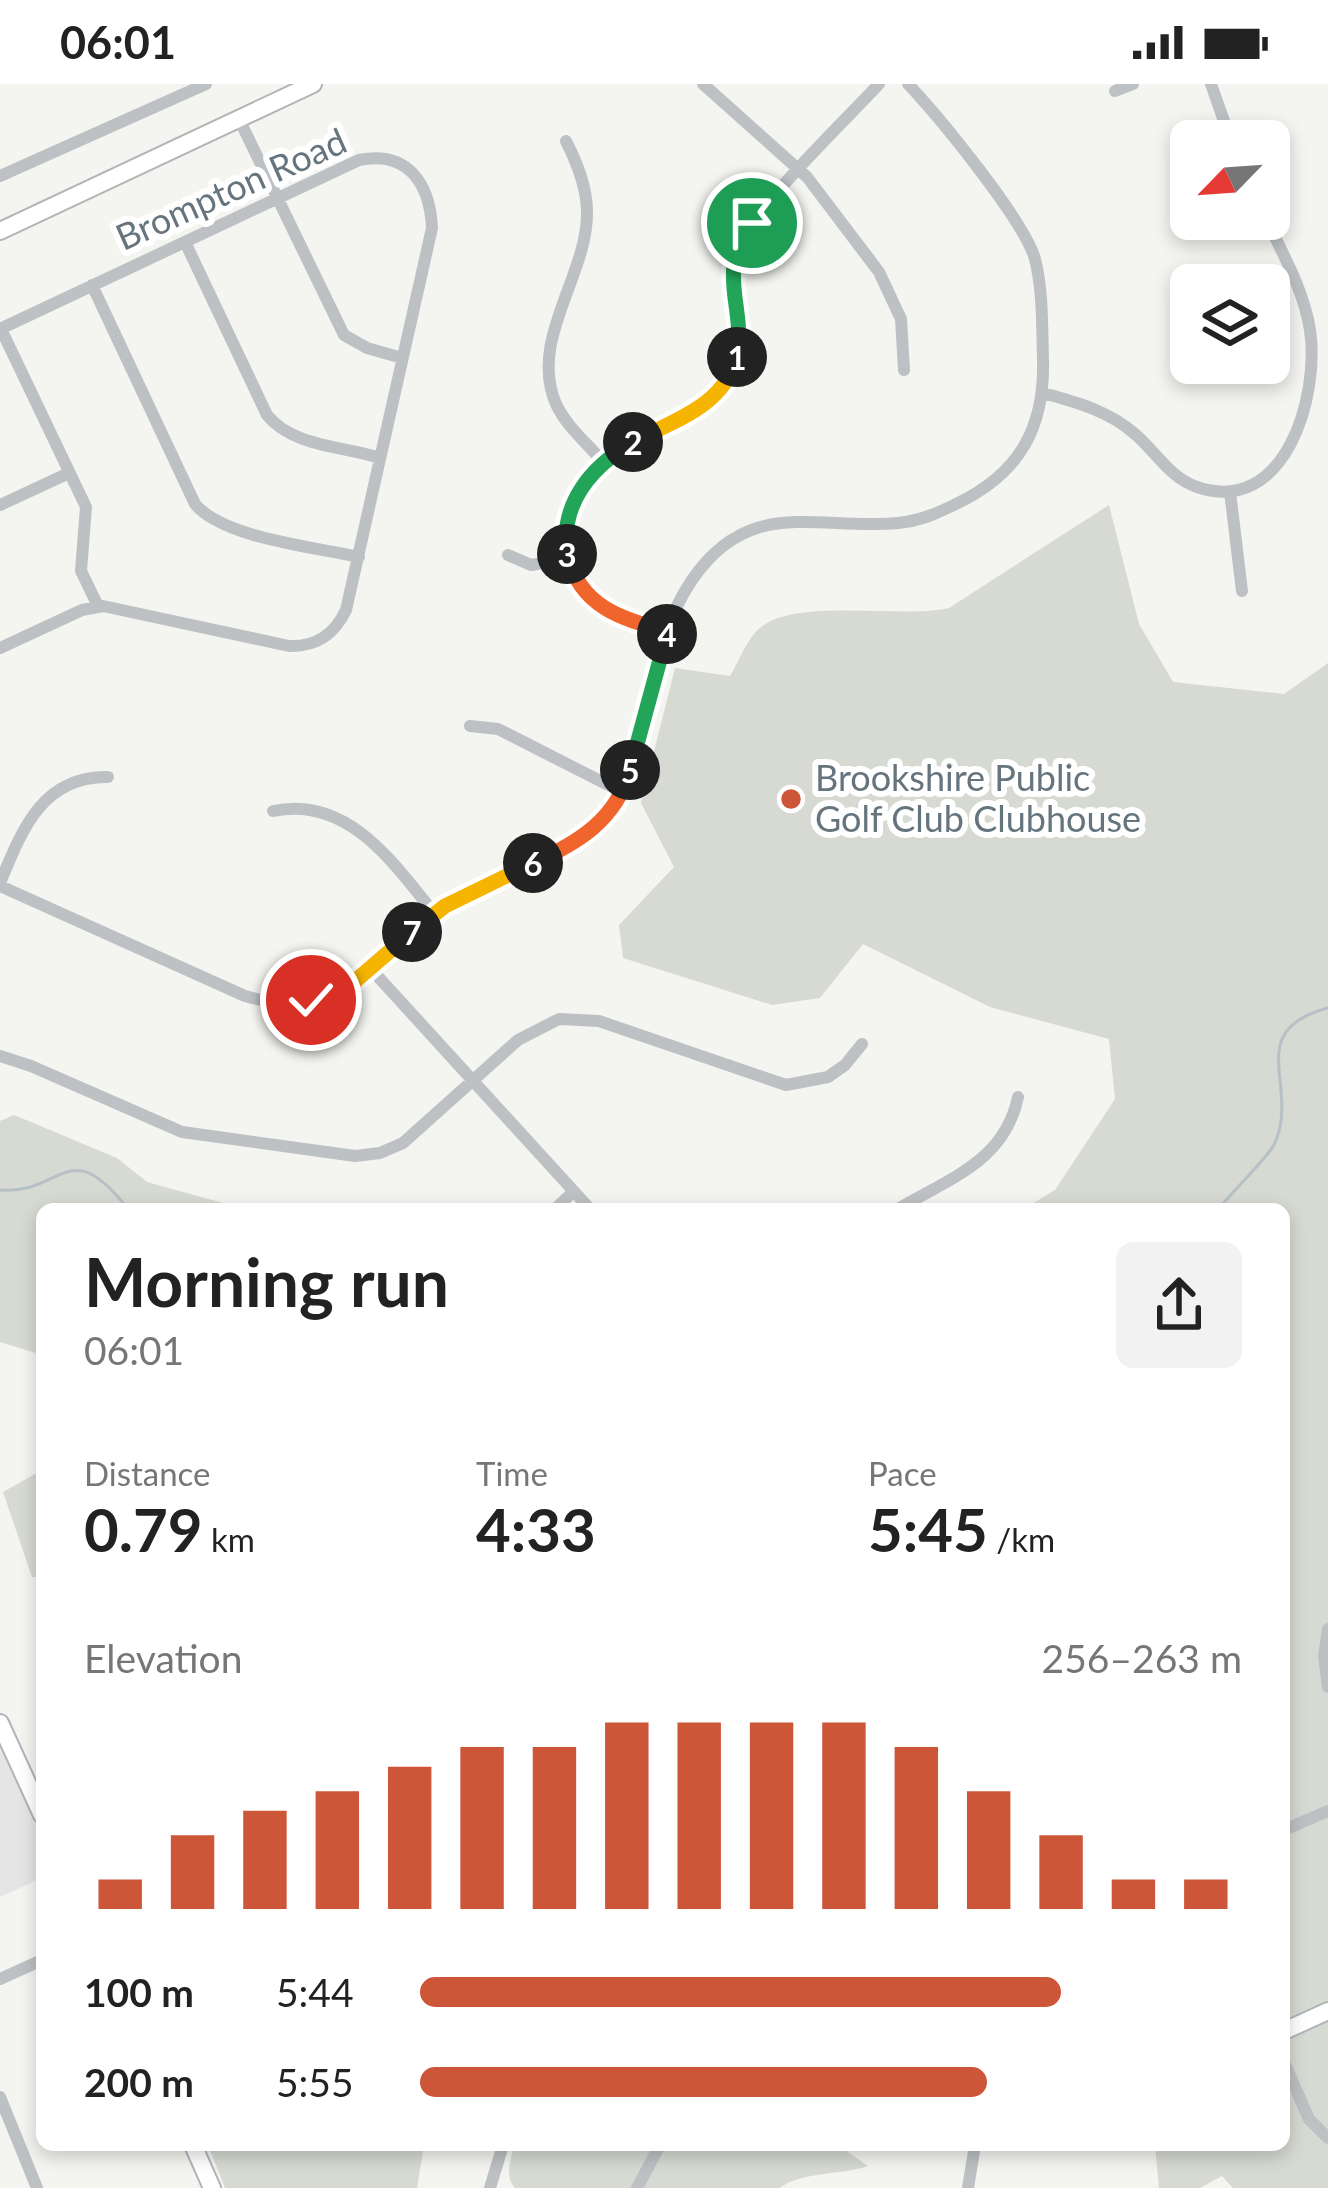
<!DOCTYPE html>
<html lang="en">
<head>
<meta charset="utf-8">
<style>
	body { margin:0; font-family:Lato,sans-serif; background:#f2f2f2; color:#222; height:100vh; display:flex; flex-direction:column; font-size:45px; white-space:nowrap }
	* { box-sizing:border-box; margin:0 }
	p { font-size:39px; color:#767676 }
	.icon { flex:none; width:66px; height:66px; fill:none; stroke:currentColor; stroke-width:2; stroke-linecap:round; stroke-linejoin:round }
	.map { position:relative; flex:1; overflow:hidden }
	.side { position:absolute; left:36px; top:1119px; width:1254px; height:948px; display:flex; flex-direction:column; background:#fff; border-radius:18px; box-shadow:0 6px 18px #0003 }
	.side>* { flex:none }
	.needle { width:78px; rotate:245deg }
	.tools { position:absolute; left:1170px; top:36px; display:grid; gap:24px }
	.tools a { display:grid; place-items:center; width:120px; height:120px; border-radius:18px; background:#fff; box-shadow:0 6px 18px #0003; font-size:60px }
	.pin { position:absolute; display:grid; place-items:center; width:102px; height:102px; color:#fff; margin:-51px; border:6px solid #fff; border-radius:50%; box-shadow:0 3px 12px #0007 }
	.km { position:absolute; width:60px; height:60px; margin:-30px; border-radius:50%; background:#222; color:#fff; font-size:33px; line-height:60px; text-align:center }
	.round { display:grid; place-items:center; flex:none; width:126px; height:126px; border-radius:18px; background:#f2f2f2 }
	.summary { display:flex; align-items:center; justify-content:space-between; height:204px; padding:0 48px }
	h1 { font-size:66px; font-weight:700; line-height:90px }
	.stats { display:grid; grid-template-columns:repeat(3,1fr); gap:18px; height:204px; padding:12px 48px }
	.stats div { display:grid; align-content:center }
	.stats b { font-size:60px; font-weight:700 }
	.stats small { font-size:33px; font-weight:400 }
	.stats p { font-size:33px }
	.chart { height:336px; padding:24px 48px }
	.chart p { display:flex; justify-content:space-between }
	.chart svg { width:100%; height:216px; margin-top:12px; stroke:#cd5538; stroke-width:6 }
	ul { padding:0 48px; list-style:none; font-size:39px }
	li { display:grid; grid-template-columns:192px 144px 1fr; align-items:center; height:90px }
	li i { height:30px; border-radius:15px; background:#cd5538 }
	.status { display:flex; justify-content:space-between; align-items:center; height:84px; padding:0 60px; background:#fff; direction:ltr }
	.status svg { height:33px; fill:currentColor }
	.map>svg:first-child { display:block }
	.built { fill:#e4e5e4 }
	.green { fill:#d6dad2 }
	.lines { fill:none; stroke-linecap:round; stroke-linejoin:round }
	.stream { stroke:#b7c0c4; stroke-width:3 }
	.secondary-casing { stroke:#b0b5b8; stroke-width:20 }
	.street { stroke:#bdc1c4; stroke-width:12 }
	.secondary { stroke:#fff; stroke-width:16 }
	.split-1-casing { stroke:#fff; stroke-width:24 }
	.split-2-casing { stroke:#fff; stroke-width:24 }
	.split-3-casing { stroke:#fff; stroke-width:24 }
	.split-4-casing { stroke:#fff; stroke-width:24 }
	.split-5-casing { stroke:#fff; stroke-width:24 }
	.split-6-casing { stroke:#fff; stroke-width:24 }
	.split-7-casing { stroke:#fff; stroke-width:24 }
	.split-8-casing { stroke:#fff; stroke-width:24 }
	.split-1 { stroke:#22a559; stroke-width:15 }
	.split-2 { stroke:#f5b400; stroke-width:15 }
	.split-3 { stroke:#22a559; stroke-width:15 }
	.split-4 { stroke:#f0652b; stroke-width:15 }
	.split-5 { stroke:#22a559; stroke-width:15 }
	.split-6 { stroke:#f0652b; stroke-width:15 }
	.split-7 { stroke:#f5b400; stroke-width:15 }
	.split-8 { stroke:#f5b400; stroke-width:15 }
	.poi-dot { fill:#cd5538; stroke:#fff; stroke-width:4.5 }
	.labels { text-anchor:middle; stroke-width:12; stroke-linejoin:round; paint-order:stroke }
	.street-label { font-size:36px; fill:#66747e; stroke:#fff }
	.poi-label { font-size:36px; fill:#66747e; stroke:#fff; text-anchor:start }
</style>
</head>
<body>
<div class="status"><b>06:01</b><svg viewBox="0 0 49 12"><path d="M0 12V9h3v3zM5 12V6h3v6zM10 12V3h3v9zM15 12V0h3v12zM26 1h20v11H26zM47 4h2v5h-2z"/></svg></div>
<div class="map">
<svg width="1328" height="2104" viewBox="0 0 1328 2104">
	<rect width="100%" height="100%" fill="#f4f4f1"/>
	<path class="built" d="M 0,1654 L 42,1746 L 42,1794 L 0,1813 Z"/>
	<path class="green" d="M 1109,421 L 1139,540 L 1173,598 L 1284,610 L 1328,579 L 1328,2104 L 1233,2104 L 1222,2092 L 1200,2104 L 1159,2104 L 1155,2061 L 1284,2061 L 1284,1125 L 1024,1125 L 1055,1106 L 1115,1015 L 1109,955 L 990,923 L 863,860 L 820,914 L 772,921 L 623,874 L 619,841 L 674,783 L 641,719 L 675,584 L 730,592 C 738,579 744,562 754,550 C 785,510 899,536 949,524 Z
		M 14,1031 L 117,1074 L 147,1098 L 230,1121 L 296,1125 L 42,1125 L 42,1271 L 0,1258 L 0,1037 Z
		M 42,1386 L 42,1493 L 32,1493 L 3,1408 Z
		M 208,2061 L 424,2061 L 417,2104 L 225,2104 Z
		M 514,2061 L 838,2061 L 868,2082 C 839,2092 802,2087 780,2104 L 515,2104 C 504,2092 511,2076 514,2061 Z"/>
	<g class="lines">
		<path class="stream" d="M 0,1106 C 63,1111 68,1048 128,1125
			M 1219,1125 C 1232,1107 1268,1074 1275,1059 C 1300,1001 1242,947 1328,924"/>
		<g class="secondary-casing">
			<path id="secondary" d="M 0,147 L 313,0
				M 0,1639 L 42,1731
				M 1284,1947 L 1328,1927
				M 193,2061 L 212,2104"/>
		</g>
		<path class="street" d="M 703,0 L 807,93 L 879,188 L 901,235 L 904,286
			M 1211,0 L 1231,57
			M 1115,7 L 1133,0
			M 239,35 L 344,251 L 367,264 L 402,274
			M 566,57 C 577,79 587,103 587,128 C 588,191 528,256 556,320 C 566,342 587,359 603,378
			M 0,92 L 206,0
			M 1213,139 L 1222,135
			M 185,158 L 267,331 C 293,363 343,362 380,374
			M 92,201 L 195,420 C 223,454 315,463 359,473
			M 0,245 L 359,76 C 408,66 430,100 432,144 L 346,526 C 334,551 316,563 289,562 L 103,522 L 82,526 L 0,564
			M 1,245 L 86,423 L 81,487 L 98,522
			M 1043,309 C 1076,318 1109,327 1135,350 C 1156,368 1170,394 1197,403 C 1285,433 1320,312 1310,246 C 1304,207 1283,170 1266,135
			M 1230,408 L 1242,507
			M 0,421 L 69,389
			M 508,471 L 531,481 L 568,475
			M 668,547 C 625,536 582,526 568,478 C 562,457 565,434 574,415 C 610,345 700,351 730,293 C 750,253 723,215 733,175 C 744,132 845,37 879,0
			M 470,642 L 498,645 L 622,708
			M 273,727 C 347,711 393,778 434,829
			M 0,799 C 22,746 42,692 108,693
			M 0,802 L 245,912 C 274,921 306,920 334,909 C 374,892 400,855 433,830 C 489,786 576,782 616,718 C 628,700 632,679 637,659 C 652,606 660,542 692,496 C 750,411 818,447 898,439 C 920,437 938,429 958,419 C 1020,389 1045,343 1043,275 C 1042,243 1043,207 1035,175 C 1024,136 939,33 908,0
			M 371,885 L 590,1125
			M 0,972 L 31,982 L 182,1048 L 355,1072 L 380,1069 L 403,1059 L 518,956 L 559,935 L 599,937 L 786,1001 L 828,993 L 845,981 L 862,960
			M 555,1125 L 573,1108
			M 898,1125 C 950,1094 1005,1077 1018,1013
			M 1328,1545 L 1324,1572 L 1328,1603
			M 1284,1746 L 1328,1727
			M 0,1895 L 42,1876
			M 1284,1978 L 1309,2035 L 1328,2054
			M 0,2013 L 37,2104
			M 490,2104 L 503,2061
			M 637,2104 L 660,2061
			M 968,2104 L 975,2061"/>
		<use href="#secondary" class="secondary"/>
	</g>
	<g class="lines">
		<g class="split-1-casing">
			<path id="split-1" d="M 737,273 C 746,220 715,190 752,139"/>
		</g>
		<g class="split-2-casing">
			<path id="split-2" d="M 633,358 C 674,336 723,323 737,273"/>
		</g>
		<g class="split-3-casing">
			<path id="split-3" d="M 567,470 C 560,419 591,383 633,358"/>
		</g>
		<g class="split-4-casing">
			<path id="split-4" d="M 567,470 C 580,523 621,535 668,547 L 667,550"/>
		</g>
		<g class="split-5-casing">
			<path id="split-5" d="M 630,686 L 667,550"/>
		</g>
		<g class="split-6-casing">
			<path id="split-6" d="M 533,779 C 578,759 616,736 630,686"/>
		</g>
		<g class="split-7-casing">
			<path id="split-7" d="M 412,848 L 445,822 L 533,779"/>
		</g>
		<g class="split-8-casing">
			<path id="split-8" d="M 311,916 L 354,898 L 412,848"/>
		</g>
		<use href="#split-1" class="split-1"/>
		<use href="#split-2" class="split-2"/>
		<use href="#split-3" class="split-3"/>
		<use href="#split-4" class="split-4"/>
		<use href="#split-5" class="split-5"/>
		<use href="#split-6" class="split-6"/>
		<use href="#split-7" class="split-7"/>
		<use href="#split-8" class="split-8"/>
	</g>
	<circle class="poi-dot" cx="791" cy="715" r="12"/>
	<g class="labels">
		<g class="street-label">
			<text transform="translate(231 105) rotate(-24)" y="13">Brompton Road</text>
		</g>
		<g class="poi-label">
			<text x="815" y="707">Brookshire Public<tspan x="815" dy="41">Golf Club Clubhouse</tspan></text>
		</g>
	</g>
</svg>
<div class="tools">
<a><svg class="needle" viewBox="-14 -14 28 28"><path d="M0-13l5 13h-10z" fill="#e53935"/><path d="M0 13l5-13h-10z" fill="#767676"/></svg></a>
<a><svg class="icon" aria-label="layers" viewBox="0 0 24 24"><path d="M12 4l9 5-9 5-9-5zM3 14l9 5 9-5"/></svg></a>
</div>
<div class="pin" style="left:752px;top:139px;background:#1e9e55"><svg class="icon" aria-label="arrive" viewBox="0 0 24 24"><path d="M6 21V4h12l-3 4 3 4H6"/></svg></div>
<div class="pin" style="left:311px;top:916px;background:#d93025"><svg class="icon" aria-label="check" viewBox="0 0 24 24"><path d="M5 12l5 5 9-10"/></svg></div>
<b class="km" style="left:737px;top:273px">1</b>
<b class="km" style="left:633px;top:358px">2</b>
<b class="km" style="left:567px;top:470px">3</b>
<b class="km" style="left:667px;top:550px">4</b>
<b class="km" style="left:630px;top:686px">5</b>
<b class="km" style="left:533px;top:779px">6</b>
<b class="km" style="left:412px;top:848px">7</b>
<section class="side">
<div class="summary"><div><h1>Morning run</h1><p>06:01</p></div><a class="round"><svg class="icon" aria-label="share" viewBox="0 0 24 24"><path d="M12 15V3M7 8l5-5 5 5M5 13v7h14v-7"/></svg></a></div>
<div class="stats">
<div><p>Distance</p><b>0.79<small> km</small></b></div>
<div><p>Time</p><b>4:33</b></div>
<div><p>Pace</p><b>5:45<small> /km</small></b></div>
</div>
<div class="chart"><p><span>Elevation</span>256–263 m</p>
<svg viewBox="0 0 160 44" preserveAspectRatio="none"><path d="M5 44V38M15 44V29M25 44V24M35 44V20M45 44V15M55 44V11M65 44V11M75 44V6M85 44V6M95 44V6M105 44V6M115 44V11M125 44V20M135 44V29M145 44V38M155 44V38"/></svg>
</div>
<ul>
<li><b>100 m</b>5:44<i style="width:78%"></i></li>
<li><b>200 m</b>5:55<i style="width:69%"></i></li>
</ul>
</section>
</div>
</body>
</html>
